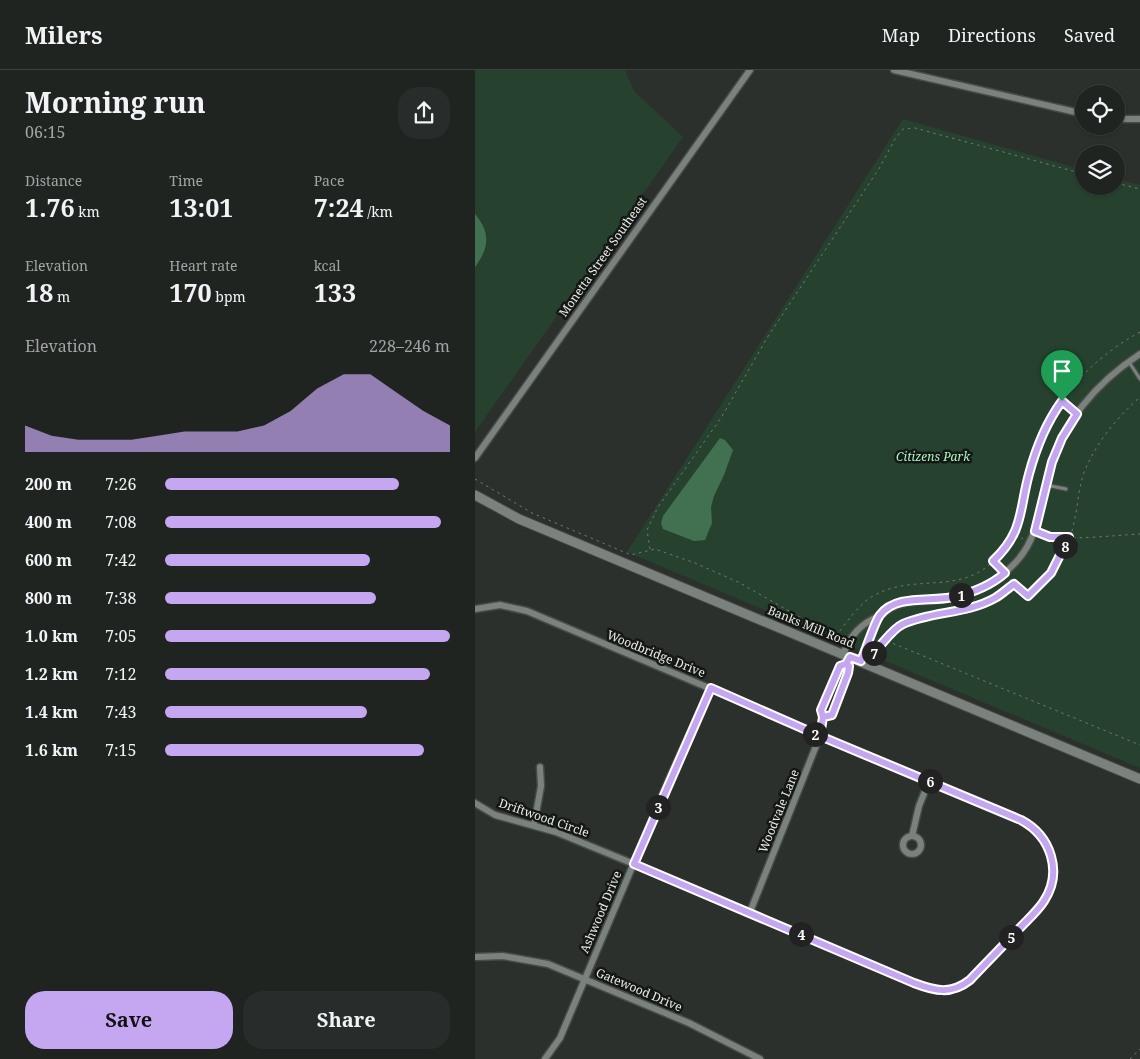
<!DOCTYPE html>
<html lang="en">
<head>
<meta charset="utf-8">
<style>
	body { margin:0; font-family:"Noto Serif",serif; background:#282c2a; color:#f1f3f6; height:100vh; display:flex; flex-direction:column; font-size:19px; white-space:nowrap }
	* { box-sizing:border-box; margin:0 }
	p { font-size:16px; color:#a2a4a5 }
	.icon { flex:none; width:28px; height:28px; fill:none; stroke:currentColor; stroke-width:2; stroke-linecap:round; stroke-linejoin:round }
	.map { position:relative; flex:1; overflow:hidden }
	.drawer { display:flex; flex-direction:column; background:#202421; width:475px }
	.drawer>* { flex:none }
	.controls { position:absolute; left:600px; top:15px; display:grid; gap:10px }
	.controls a { display:grid; place-items:center; width:50px; height:50px; border-radius:50%; background:#202421; box-shadow:0 1px 4px #0004,0 0 0 1px #3d413f; font-size:25px }
	.pin { position:absolute; display:grid; place-items:center; width:42px; height:42px; color:#fff; margin:-51px -21px; border-radius:50% 50% 50% 0; rotate:-45deg; box-shadow:0 0 5px #0007 }
	.pin .icon { rotate:45deg }
	.km { position:absolute; width:25px; height:25px; margin:-12px; border-radius:50%; background:#222; color:#fff; font-size:14px; line-height:25px; text-align:center }
	.round { display:grid; place-items:center; flex:none; width:52px; height:52px; border-radius:20px; background:#282c2a }
	.summary { display:flex; align-items:center; justify-content:space-between; height:85px; padding:0 25px }
	h1 { font-size:28px; font-weight:700; line-height:38px }
	.figures { display:grid; grid-template-columns:repeat(3,1fr); gap:8px; height:85px; padding:5px 25px }
	.figures div { display:grid; align-content:center }
	.figures b { font-size:25px; font-weight:700 }
	.figures small { font-size:14px; font-weight:400 }
	.figures p { font-size:14px }
	.chart { height:140px; padding:10px 25px }
	.chart p { display:flex; justify-content:space-between }
	.chart svg { width:100%; height:90px; margin-top:5px; fill:#c5a6f1; opacity:.7 }
	.button { display:flex; gap:10px; margin-top:auto; padding:10px 25px }
	.button a { flex:1; height:58px; border-radius:20px; background:#c5a6f1; color:#111; font-size:20px; font-weight:700; line-height:58px; text-align:center }
	.button a+a { background:#282c2a; color:#f1f3f6 }
	ul { padding:0 25px; list-style:none; font-size:16px }
	li { display:grid; grid-template-columns:80px 60px 1fr; align-items:center; height:38px }
	li i { height:12px; border-radius:6px; background:#c5a6f1 }
	header { display:flex; align-items:center; gap:30px; box-sizing:border-box; height:70px; padding:0 25px; background:#202421; border-bottom:1px solid #3d413f }
	header strong { font-size:24px }
	nav { display:flex; gap:28px; margin-inline-start:auto; font-size:18px }
	main { display:flex; flex:1; min-height:0 }
	.map>svg:first-child { display:block }
	.green { fill:#26422f }
	.water { fill:#417150 }
	.lines { fill:none; stroke-linecap:round; stroke-linejoin:round }
	.lane-casing { stroke:#464b47; stroke-width:5.5 }
	.street-casing { stroke:#464b47; stroke-width:9 }
	.secondary-casing { stroke:#464b47; stroke-width:11 }
	.path { stroke:#737774; stroke-width:1; stroke-dasharray:2.5 4; stroke-linecap:butt }
	.lane { stroke:#7b817c; stroke-width:3 }
	.street { stroke:#7b817c; stroke-width:6 }
	.secondary { stroke:#7b817c; stroke-width:9 }
	.route-casing { stroke:#fff; stroke-width:10 }
	.route { stroke:#c5a6f1; stroke-width:6 }
	.labels { text-anchor:middle; stroke-width:5; stroke-linejoin:round; paint-order:stroke }
	.street-label { font-size:12px; fill:#e8ece9; stroke:#151715 }
	.park-label { font-size:12px; font-style:italic; fill:#abf7c1; stroke:#151715 }
</style>
</head>
<body>
<header>
<strong>Milers</strong>
<nav><a>Map</a><a>Directions</a><a>Saved</a></nav>
</header>
<main>
<section class="drawer">
<div class="summary"><div><h1>Morning run</h1><p>06:15</p></div><a class="round"><svg class="icon" aria-label="share" viewBox="0 0 24 24"><path d="M12 15V3M7 8l5-5 5 5M5 13v7h14v-7"/></svg></a></div>
<div class="figures">
<div><p>Distance</p><b>1.76<small> km</small></b></div>
<div><p>Time</p><b>13:01</b></div>
<div><p>Pace</p><b>7:24<small> /km</small></b></div>
</div>
<div class="figures">
<div><p>Elevation</p><b>18<small> m</small></b></div>
<div><p>Heart rate</p><b>170<small> bpm</small></b></div>
<div><p>kcal</p><b>133</b></div>
</div>
<div class="chart"><p><span>Elevation</span>228–246 m</p>
<svg viewBox="0 0 160 44" preserveAspectRatio="none"><path d="M0 44V31L10 36L20 38L30 38L40 38L50 36L60 34L70 34L80 34L90 31L100 24L110 13L120 6L130 6L140 15L150 24L160 31V44z"/></svg>
</div>
<ul>
<li><b>200 m</b>7:26<i style="width:82%"></i></li>
<li><b>400 m</b>7:08<i style="width:97%"></i></li>
<li><b>600 m</b>7:42<i style="width:72%"></i></li>
<li><b>800 m</b>7:38<i style="width:74%"></i></li>
<li><b>1.0 km</b>7:05<i style="width:100%"></i></li>
<li><b>1.2 km</b>7:12<i style="width:93%"></i></li>
<li><b>1.4 km</b>7:43<i style="width:71%"></i></li>
<li><b>1.6 km</b>7:15<i style="width:91%"></i></li>
</ul>
<div class="button"><a>Save</a><a>Share</a></div>
</section>
<div class="map">
<svg width="665" height="989" viewBox="0 0 665 989">
	<rect width="100%" height="100%" fill="#2b302c"/>
	<path class="green" d="M 0,0 L 150,0 L 159,21 L 208,67 L 0,362 Z
		M 428,49 L 609,100 L 609,116 L 641,116 L 641,109 L 665,115 L 665,698 L 152,482 Z"/>
	<path class="water" d="M 0,144 C 16,163 14,178 0,197 Z
		M 245,368 L 250,370 L 258,380 L 249,405 L 239,426 L 236,437 L 237,453 L 230,470 L 219,471 L 188,459 L 186,453 L 188,446 Z"/>
	<g class="lines">
		<g class="lane-casing">
			<path id="lane" d="M 654,292 L 665,309
				M 571,415 L 591,419"/>
		</g>
		<g class="street-casing">
			<path id="street" d="M 419,0 L 609,44
				M 641,49 L 665,49
				M 0,388 L 275,0
				M 0,539 L 25,535 L 52,541 L 546,750 C 580,768 587,808 564,838 L 495,910 C 476,925 460,921 439,913 L 159,794 L 81,762 L 20,745 L 0,733
				M 404,546 C 423,529 441,532 464,530 C 494,526 521,514 541,492 C 564,467 565,436 573,405 C 585,354 622,312 665,284
				M 368,584 C 376,565 385,554 404,546 L 386,591
				M 349,647 L 357,645 L 375,599 L 371,594
				M 59,755 L 66,716 L 65,697
				M428 775a9 9 0 1 1 18 0a9 9 0 1 1-18 0Z
				M 437,766 L 444,736 L 454,711
				M 275,842 L 345,666 L 349,647 L 346,640 L 365,596 L 371,594 L 375,587
				M 0,887 L 28,886 L 73,894 L 214,953 L 285,989
				M 70,989 L 85,968 L 196,705 L 236,618"/>
		</g>
		<g class="secondary-casing">
			<path id="secondary" d="M 0,425 L 44,449 L 665,709"/>
		</g>
		<path class="path" d="M 641,113 L 665,119
			M 587,332 L 596,339
			M 0,409 L 57,443 L 156,485 L 180,479 L 220,493 L 263,512 L 367,571
			M 541,464 L 548,469
			M 566,464 C 589,472 639,465 665,464
			M 175,479 L 172,460 L 183,437 L 246,348 L 292,268 L 405,97 L 420,69 L 428,59 L 440,58 L 609,104
			M 519,491 L 524,497
			M 535,509 L 553,526 C 572,511 588,487 596,464 C 603,443 602,420 610,400 C 623,370 641,349 665,327
			M 361,566 C 372,552 384,533 400,525 C 442,502 489,528 525,484 C 549,455 545,436 554,403 C 572,340 607,294 665,262
			M 412,571 L 665,675
			M 397,585 L 425,555 L 447,547 L 497,537 L 520,527 L 539,514
			M 655,989 L 665,979"/>
		<use href="#lane" class="lane"/>
		<use href="#street" class="street"/>
		<use href="#secondary" class="secondary"/>
	</g>
	<g class="lines">
		<g class="route-casing">
			<path id="route" d="M 587,331 C 571,353 561,378 554,404 C 544,440 549,462 518,491 L 530,503 C 515,516 497,523 478,527 C 455,532 421,524 405,545 C 399,553 391,580 386,591 L 375,587 L 371,594 L 365,596 L 346,640 L 348,647 L 345,666 L 236,618 L 159,794 L 439,913 C 460,921 476,925 495,910 C 511,893 527,877 543,860 C 551,851 562,842 569,831 C 588,802 576,766 546,750 L 345,666 L 348,647 L 357,645 L 373,603 L 374,596 L 371,594 L 375,587 L 386,591 L 389,584 L 394,586 C 406,578 415,560 428,554 C 457,541 492,544 520,528 C 527,524 533,518 539,514 L 553,526 L 576,503 L 594,467 L 575,467 L 560,461 L 577,392 L 587,368 L 602,344 L 587,331"/>
		</g>
		<use href="#route" class="route"/>
	</g>
	<g class="labels">
		<g class="street-label">
			<text transform="translate(128 187) rotate(-55)" y="4">Monetta Street Southeast</text>
			<text transform="translate(336 557) rotate(22)" y="4">Banks Mill Road</text>
			<text transform="translate(181 584) rotate(22)" y="4">Woodbridge Drive</text>
			<text transform="translate(304 741) rotate(-68)" y="4">Woodvale Lane</text>
			<text transform="translate(69 748) rotate(19)" y="4">Driftwood Circle</text>
			<text transform="translate(126 842) rotate(-67)" y="4">Ashwood Drive</text>
			<text transform="translate(164 920) rotate(23)" y="4">Gatewood Drive</text>
		</g>
		<g class="park-label">
			<text x="458" y="391">Citizens Park</text>
		</g>
	</g>
</svg>
<div class="controls">
<a><svg class="icon" aria-label="locate" viewBox="0 0 24 24"><circle cx="12" cy="12" r="6"/><path d="M12 2v4M12 18v4M2 12h4M18 12h4"/></svg></a>
<a><svg class="icon" aria-label="layers" viewBox="0 0 24 24"><path d="M12 4l9 5-9 5-9-5zM3 14l9 5 9-5"/></svg></a>
</div>
<div class="pin" style="left:587px;top:331px;background:#1e9e55"><svg class="icon" aria-label="arrive" viewBox="0 0 24 24"><path d="M6 21V4h12l-3 4 3 4H6"/></svg></div>
<b class="km" style="left:486px;top:525px">1</b>
<b class="km" style="left:340px;top:664px">2</b>
<b class="km" style="left:183px;top:737px">3</b>
<b class="km" style="left:326px;top:864px">4</b>
<b class="km" style="left:536px;top:867px">5</b>
<b class="km" style="left:455px;top:711px">6</b>
<b class="km" style="left:399px;top:583px">7</b>
<b class="km" style="left:590px;top:476px">8</b>
</div>
</main>
</body>
</html>
